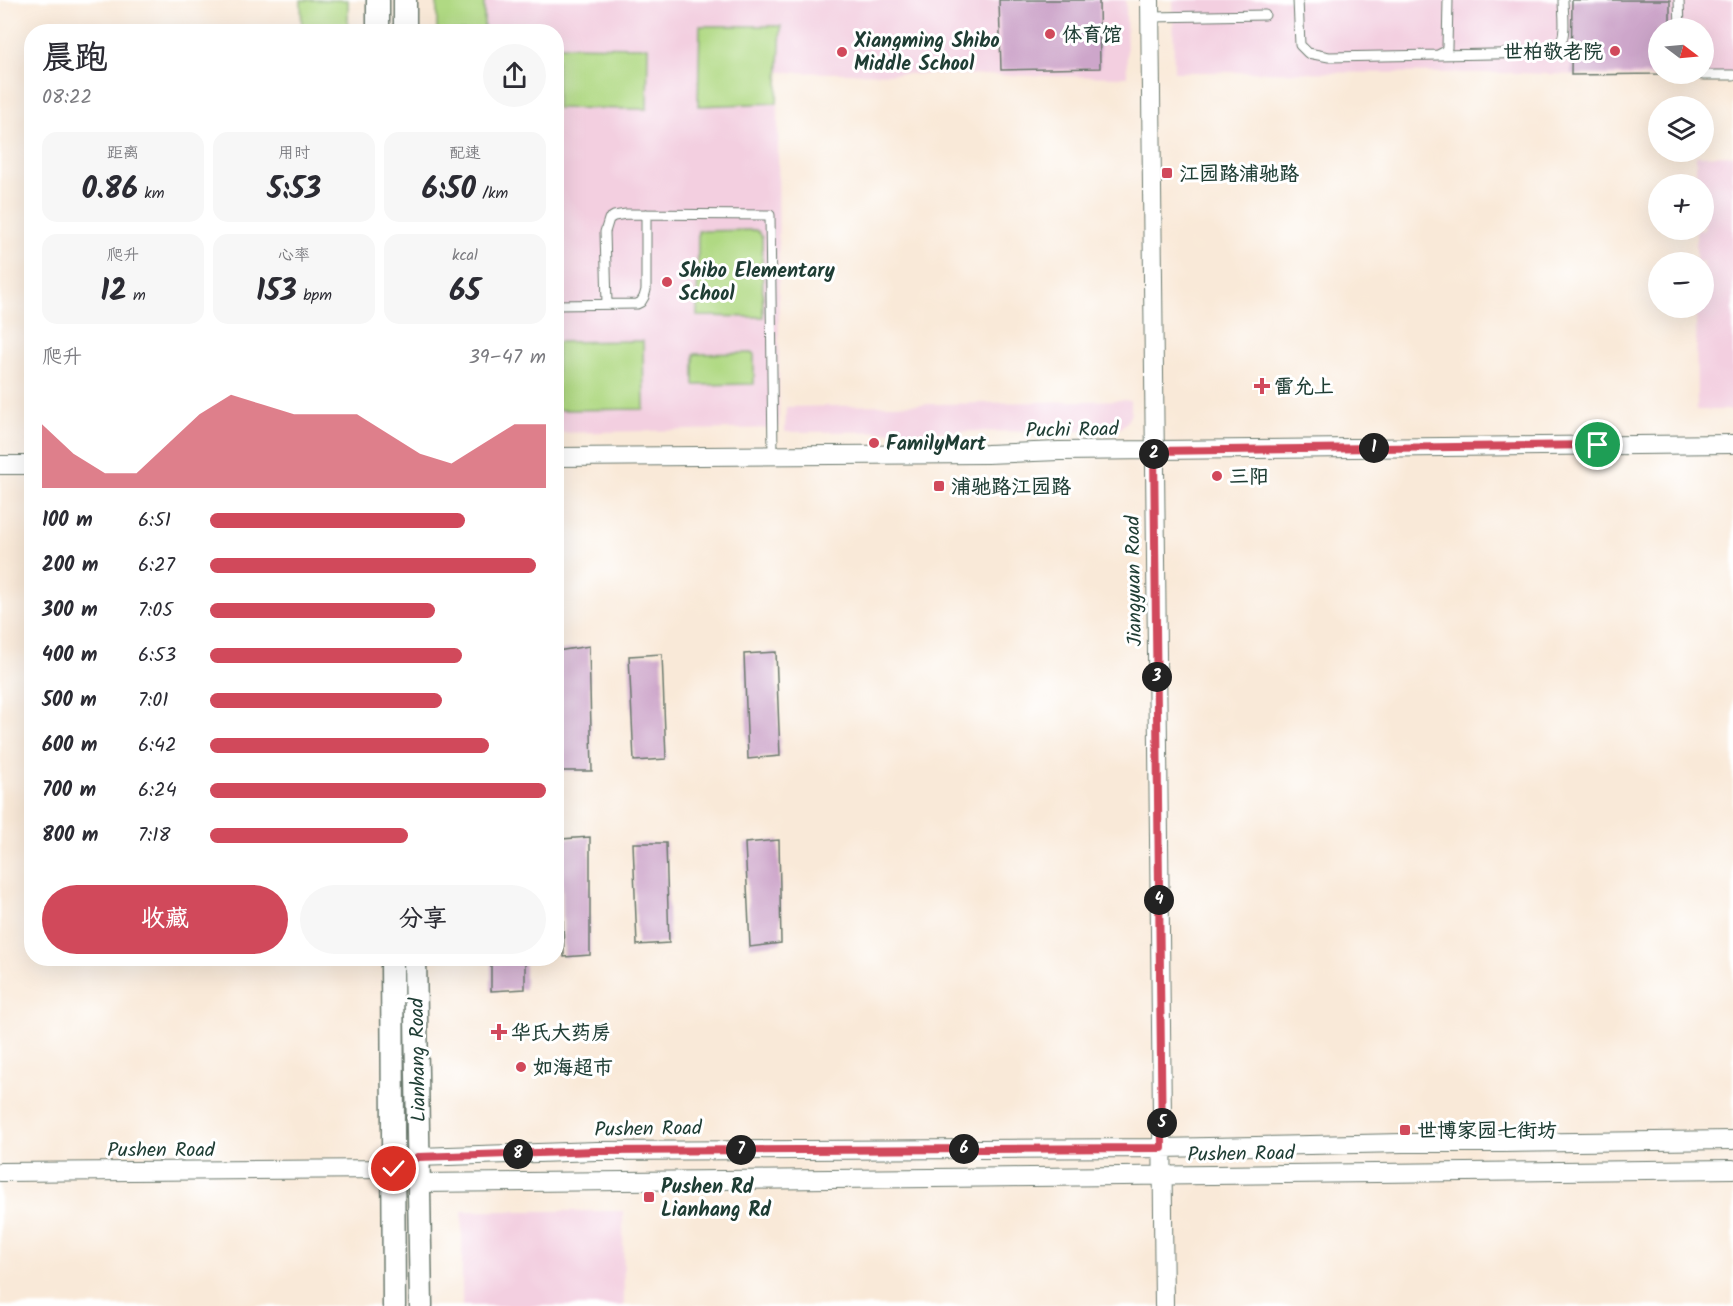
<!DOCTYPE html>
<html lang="zh">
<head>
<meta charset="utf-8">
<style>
	body { margin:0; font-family:Kalam,"LXGW WenKai TC",sans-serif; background:#f7f7f7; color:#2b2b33; height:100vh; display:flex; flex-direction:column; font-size:22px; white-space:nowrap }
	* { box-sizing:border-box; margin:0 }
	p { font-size:20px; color:#7c7c81 }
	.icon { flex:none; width:33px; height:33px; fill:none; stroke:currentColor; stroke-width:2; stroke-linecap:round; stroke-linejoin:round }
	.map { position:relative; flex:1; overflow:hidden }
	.sheet { position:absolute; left:24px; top:24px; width:540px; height:942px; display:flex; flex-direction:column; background:#fff; border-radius:24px; box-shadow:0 6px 24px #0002 }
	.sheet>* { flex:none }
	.needle { width:39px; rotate:106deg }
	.fabs { position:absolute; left:1648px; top:18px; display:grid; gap:12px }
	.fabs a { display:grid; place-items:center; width:66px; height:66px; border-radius:50%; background:#fff; box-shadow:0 6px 24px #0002; font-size:30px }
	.pin { position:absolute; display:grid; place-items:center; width:51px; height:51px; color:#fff; margin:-26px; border:3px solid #fff; border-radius:50%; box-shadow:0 2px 6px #0007 }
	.km { position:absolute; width:30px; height:30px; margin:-15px; border-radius:50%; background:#222; color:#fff; font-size:16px; line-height:30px; text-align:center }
	.round { display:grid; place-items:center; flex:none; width:63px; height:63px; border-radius:32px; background:#f7f7f7 }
	.summary { display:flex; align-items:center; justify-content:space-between; height:102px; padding:0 18px }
	h1 { font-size:33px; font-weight:800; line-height:45px }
	.figures { display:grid; grid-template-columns:repeat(3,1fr); gap:9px; height:102px; padding:6px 18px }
	.figures div { display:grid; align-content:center; border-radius:15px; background:#f7f7f7; text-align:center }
	.figures b { font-size:30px; font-weight:800 }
	.figures small { font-size:16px; font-weight:400 }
	.figures p { font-size:16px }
	.chart { height:168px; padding:12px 18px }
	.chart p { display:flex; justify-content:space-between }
	.chart svg { width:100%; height:108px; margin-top:6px; fill:#d1495b; opacity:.7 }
	.button { display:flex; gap:12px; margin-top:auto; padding:12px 18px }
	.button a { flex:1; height:69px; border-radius:36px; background:#d1495b; color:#fff; font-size:24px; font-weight:800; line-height:69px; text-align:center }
	.button a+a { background:#f7f7f7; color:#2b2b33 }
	ul { padding:0 18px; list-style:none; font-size:20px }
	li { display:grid; grid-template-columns:96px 72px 1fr; align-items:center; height:45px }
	li i { height:15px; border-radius:8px; background:#d1495b }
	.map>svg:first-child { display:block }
	.built { fill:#f3cfe0; fill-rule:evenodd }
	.green { fill:#b0d983; stroke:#688b5c; stroke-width:1.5 }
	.building { fill:#cda6ca }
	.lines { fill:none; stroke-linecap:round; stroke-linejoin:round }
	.service-casing { stroke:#6b796d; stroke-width:11 }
	.minor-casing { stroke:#6b796d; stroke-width:20 }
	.tertiary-casing { stroke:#6b796d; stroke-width:25 }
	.service { stroke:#fff; stroke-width:9 }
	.minor { stroke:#fff; stroke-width:18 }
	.tertiary { stroke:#fff; stroke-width:22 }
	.route-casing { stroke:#fff; stroke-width:12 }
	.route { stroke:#d1495b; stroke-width:8 }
	.poi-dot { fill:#d1495b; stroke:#fff; stroke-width:2 }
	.labels { text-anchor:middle; stroke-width:6; stroke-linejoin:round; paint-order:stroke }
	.poi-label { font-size:20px; font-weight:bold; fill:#1f3d34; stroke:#fff; text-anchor:start }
	.street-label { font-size:20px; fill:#1f3d34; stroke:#fff }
</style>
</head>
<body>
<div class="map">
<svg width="1733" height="1306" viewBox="0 0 1733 1306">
	<rect width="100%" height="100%" fill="#fff"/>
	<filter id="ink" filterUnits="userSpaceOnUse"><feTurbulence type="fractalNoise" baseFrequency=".0167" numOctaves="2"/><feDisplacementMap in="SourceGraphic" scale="12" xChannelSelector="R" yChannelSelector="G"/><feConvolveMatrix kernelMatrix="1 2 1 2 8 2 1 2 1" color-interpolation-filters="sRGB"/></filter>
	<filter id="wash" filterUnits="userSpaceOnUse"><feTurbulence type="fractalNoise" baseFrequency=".008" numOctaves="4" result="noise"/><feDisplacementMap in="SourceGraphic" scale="24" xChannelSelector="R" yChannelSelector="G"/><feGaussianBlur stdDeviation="1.35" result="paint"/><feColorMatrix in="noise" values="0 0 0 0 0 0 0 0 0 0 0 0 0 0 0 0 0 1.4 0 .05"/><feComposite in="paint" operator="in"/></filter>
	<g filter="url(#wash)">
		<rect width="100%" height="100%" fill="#f9e9d8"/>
		<path class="built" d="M 484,0 L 1126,0 L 1127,77 L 778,72 L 779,428 L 557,433 L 556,32 L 484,31 Z
			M 1173,0 L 1733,0 L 1733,80 L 1516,73 L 1174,72 ZM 1659,28 L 1704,28 L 1704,74 L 1659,74 Z
			M 1733,155 L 1733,410 L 1697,410 L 1696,308 L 1704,308 L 1704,262 L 1696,262 L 1696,230 L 1704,230 L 1704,184 L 1696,184 L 1696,156 Z
			M 1131,400 L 1131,413 L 1127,422 L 1120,428 L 1111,431 L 785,432 L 786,407 Z
			M 462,1211 L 623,1211 L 624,1306 L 462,1306 Z"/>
		<path class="green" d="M 301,0 L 348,0 L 348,31 L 302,31 Z
			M 437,0 L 484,0 L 484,31 L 437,31 Z
			M 700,26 L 781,26 L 777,103 L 698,106 Z
			M 557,46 L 648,47 L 647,109 L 557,108 Z
			M 755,230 L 759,232 L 762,237 L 763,317 L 697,316 L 698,231 Z
			M 643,341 L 644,409 L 557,410 L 557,342 Z
			M 754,353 L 754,384 L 694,385 L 694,354 Z"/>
		<g id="blocks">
			<path class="building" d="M 999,0 L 1099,0 L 1100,68 L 1001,70 Z
				M 1572,0 L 1670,0 L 1670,28 L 1659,28 L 1659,74 L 1571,75 Z
				M 589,646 L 592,771 L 560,771 L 557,651 Z
				M 776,652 L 780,756 L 748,759 L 744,654 Z
				M 662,654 L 666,759 L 634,761 L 629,656 Z
				M 590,837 L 590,955 L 564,957 L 561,839 Z
				M 779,840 L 781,943 L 750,947 L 745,843 Z
				M 633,843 L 666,843 L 669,943 L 637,945 Z
				M 491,958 L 525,958 L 525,989 L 491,991 Z"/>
		</g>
	</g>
	<g filter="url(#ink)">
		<use href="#blocks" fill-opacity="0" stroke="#6b796d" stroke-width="1.5"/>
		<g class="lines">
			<g class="service-casing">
				<path id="service" d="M 1298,0 L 1300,45 L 1308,53 L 1329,57 L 1548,53 C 1570,47 1563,18 1563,0
					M 1679,0 L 1680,28
					M 1151,17 L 1265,15
					M 1438,55 L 1444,52 L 1447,48 L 1448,0
					M 1695,74 L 1704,75 L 1733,75
					M 607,304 L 605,232 L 609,219 L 614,216 L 626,214 L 770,215 L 773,455
					M 556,305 L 637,304 L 641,302 L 644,297 L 646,290 L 646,214"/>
			</g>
			<g class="minor-casing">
				<path id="minor" d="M 1150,0 L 1164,1306
					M 556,457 L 987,454 L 1059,451 L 1733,444
					M 0,465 L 32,465
					M 0,1172 L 394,1169 L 418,1157 L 597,1151 L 1162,1148 L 1403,1143 L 1502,1143 L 1733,1140
					M 409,1178 L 419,1183 C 857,1177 1295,1177 1733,1169"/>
			</g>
			<g class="tertiary-casing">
				<path id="tertiary" d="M 378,0 L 378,32
					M 405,0 L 405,32
					M 392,958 L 394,1306
					M 415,958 L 421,1306"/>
			</g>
			<use href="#service" class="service"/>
			<use href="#minor" class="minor"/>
			<use href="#tertiary" class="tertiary"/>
		</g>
	</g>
	<g class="lines" filter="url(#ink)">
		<g class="route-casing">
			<path id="route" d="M 394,1169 L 418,1157 L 597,1151 L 1162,1148 L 1154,451 L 1598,445"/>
		</g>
		<use href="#route" class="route"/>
	</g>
	<g class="poi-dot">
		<circle cx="1050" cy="34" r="6"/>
		<circle cx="1615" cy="51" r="6"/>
		<circle cx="842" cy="52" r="6"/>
		<rect x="1161" y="167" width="12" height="12" rx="3"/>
		<circle cx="667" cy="282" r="6"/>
		<path d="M1259 377h6v6h6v6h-6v6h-6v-6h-6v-6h6z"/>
		<circle cx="874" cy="443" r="6"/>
		<circle cx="1217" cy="476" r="6"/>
		<rect x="933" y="480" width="12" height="12" rx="3"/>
		<path d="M496 1023h6v6h6v6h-6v6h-6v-6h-6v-6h6z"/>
		<circle cx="521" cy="1067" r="6"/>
		<rect x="1399" y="1124" width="12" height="12" rx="3"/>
		<rect x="643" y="1191" width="12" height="12" rx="3"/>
	</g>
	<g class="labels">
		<g class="poi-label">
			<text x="1062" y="41">体育馆</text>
			<text x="854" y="47">Xiangming Shibo<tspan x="854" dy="23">Middle School</tspan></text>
			<text x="1603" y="58" text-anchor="end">世柏敬老院</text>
			<text x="1179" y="180">江园路浦驰路</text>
			<text x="679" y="277">Shibo Elementary<tspan x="679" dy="23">School</tspan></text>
			<text x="1274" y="393">雷允上</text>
			<text x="886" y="450">FamilyMart</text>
			<text x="1229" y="483">三阳</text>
			<text x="951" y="493">浦驰路江园路</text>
			<text x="511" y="1039">华氏大药房</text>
			<text x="533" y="1074">如海超市</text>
			<text x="1417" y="1137">世博家园七街坊</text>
			<text x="661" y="1193">Pushen Rd<tspan x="661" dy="23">Lianhang Rd</tspan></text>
		</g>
		<g class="street-label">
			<text transform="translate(1072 429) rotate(-1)" y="7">Puchi Road</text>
			<text transform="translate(1133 581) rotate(-91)" y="7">Jiangyuan Road</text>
			<text transform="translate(417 1060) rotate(-91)" y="7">Lianhang Road</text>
			<text transform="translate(648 1128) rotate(-1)" y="7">Pushen Road</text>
			<text x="161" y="1156">Pushen Road</text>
			<text transform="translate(1241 1153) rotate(-1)" y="7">Pushen Road</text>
		</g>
	</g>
</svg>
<div class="fabs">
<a><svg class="needle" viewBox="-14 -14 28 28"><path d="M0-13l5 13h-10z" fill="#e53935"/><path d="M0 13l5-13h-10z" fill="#7c7c81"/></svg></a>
<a><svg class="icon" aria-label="layers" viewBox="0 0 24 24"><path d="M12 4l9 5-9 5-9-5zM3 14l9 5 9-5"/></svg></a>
<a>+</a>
<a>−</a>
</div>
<div class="pin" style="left:1598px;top:445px;background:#1e9e55"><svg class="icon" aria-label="arrive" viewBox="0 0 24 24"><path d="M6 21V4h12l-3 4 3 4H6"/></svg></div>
<div class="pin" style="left:394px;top:1169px;background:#d93025"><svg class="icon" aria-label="check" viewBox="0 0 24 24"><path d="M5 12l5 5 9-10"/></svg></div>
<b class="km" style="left:1374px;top:448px">1</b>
<b class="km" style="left:1154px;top:454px">2</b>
<b class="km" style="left:1157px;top:677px">3</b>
<b class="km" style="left:1159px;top:900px">4</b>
<b class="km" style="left:1162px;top:1123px">5</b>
<b class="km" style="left:964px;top:1149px">6</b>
<b class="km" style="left:741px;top:1150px">7</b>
<b class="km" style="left:518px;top:1154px">8</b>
<section class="sheet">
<div class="summary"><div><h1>晨跑</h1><p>08:22</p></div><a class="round"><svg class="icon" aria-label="share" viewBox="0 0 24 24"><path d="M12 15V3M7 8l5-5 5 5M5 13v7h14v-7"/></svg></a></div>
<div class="figures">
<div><p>距离</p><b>0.86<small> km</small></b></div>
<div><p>用时</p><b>5:53</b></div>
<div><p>配速</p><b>6:50<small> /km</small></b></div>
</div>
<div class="figures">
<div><p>爬升</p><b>12<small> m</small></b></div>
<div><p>心率</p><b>153<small> bpm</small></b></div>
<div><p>kcal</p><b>65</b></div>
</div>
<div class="chart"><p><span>爬升</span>39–47 m</p>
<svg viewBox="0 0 160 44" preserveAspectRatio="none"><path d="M0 44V18L10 30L20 38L30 38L40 26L50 14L60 6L70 10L80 14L90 14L100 14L110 22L120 30L130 34L140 26L150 18L160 18V44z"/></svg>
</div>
<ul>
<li><b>100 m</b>6:51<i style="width:76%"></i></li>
<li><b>200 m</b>6:27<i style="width:97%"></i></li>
<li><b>300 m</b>7:05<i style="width:67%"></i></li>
<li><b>400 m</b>6:53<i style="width:75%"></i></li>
<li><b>500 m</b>7:01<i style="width:69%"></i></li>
<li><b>600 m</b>6:42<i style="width:83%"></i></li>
<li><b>700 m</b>6:24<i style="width:100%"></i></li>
<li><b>800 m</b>7:18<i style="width:59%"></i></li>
</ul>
<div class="button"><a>收藏</a><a>分享</a></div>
</section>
</div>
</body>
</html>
